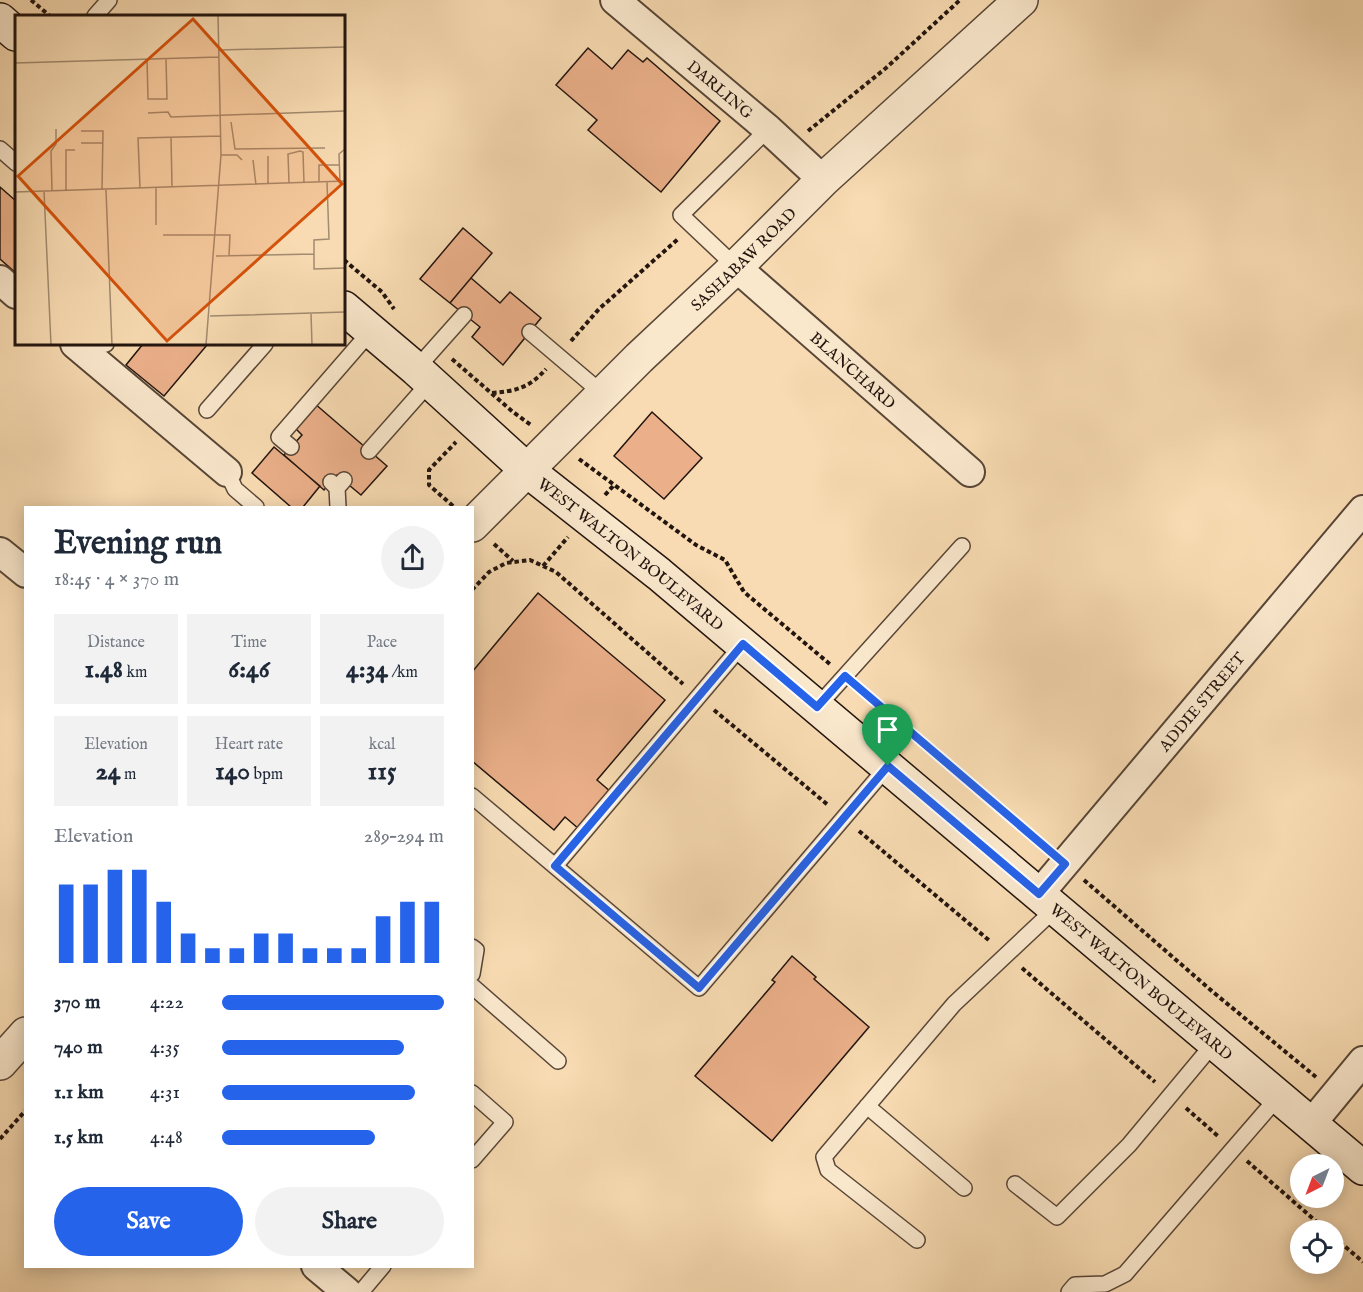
<!DOCTYPE html>
<html lang="en">
<head>
<meta charset="utf-8">
<style>
	body { margin:0; font-family:"IM FELL English",serif; background:#f2f2f3; color:#1f2937; height:100vh; display:flex; flex-direction:column; font-size:22px; white-space:nowrap }
	* { box-sizing:border-box; margin:0 }
	p { font-size:20px; color:#747a83 }
	.icon { flex:none; width:33px; height:33px; fill:none; stroke:currentColor; stroke-width:2; stroke-linecap:round; stroke-linejoin:round }
	.map { position:relative; flex:1; overflow:hidden }
	.details { position:absolute; left:24px; top:506px; width:450px; height:762px; display:flex; flex-direction:column; background:#fff; border-radius:0px; box-shadow:0 3px 15px #0003 }
	.details>* { flex:none }
	.needle { width:39px; rotate:222deg }
	.fabs { position:absolute; left:1290px; top:1154px; display:grid; gap:12px }
	.fabs a { display:grid; place-items:center; width:54px; height:54px; border-radius:50%; background:#fff; box-shadow:0 3px 15px #0003; font-size:30px }
	.pin { position:absolute; display:grid; place-items:center; width:51px; height:51px; color:#fff; margin:-62px -26px; border-radius:50% 50% 50% 0; rotate:-45deg; box-shadow:0 0 6px #0007 }
	.pin .icon { rotate:45deg }
	.round { display:grid; place-items:center; flex:none; width:63px; height:63px; border-radius:32px; background:#f2f2f3 }
	.headline { display:flex; align-items:center; justify-content:space-between; height:102px; padding:0 30px }
	h1 { font-size:33px; font-weight:700; line-height:45px }
	.metrics { display:grid; grid-template-columns:repeat(3,1fr); gap:9px; height:102px; padding:6px 30px }
	.metrics div { display:grid; align-content:center; border-radius:0px; background:#f2f2f3; text-align:center }
	.metrics b { font-size:26px; font-weight:700 }
	.metrics small { font-size:16px; font-weight:400 }
	.metrics p { font-size:16px }
	.chart { height:168px; padding:12px 30px }
	.chart p { display:flex; justify-content:space-between }
	.chart svg { width:100%; height:108px; margin-top:6px; stroke:#2563eb; stroke-width:6 }
	.cta { display:flex; gap:12px; margin-top:auto; padding:12px 30px }
	.cta a { flex:1; height:69px; border-radius:36px; background:#2563eb; color:#fff; font-size:24px; font-weight:700; line-height:69px; text-align:center }
	.cta a+a { background:#f2f2f3; color:#1f2937 }
	ul { padding:0 30px; list-style:none; font-size:20px }
	li { display:grid; grid-template-columns:96px 72px 1fr; align-items:center; height:45px }
	li i { height:15px; border-radius:8px; background:#2563eb }
	.map>svg:first-child { display:block }
	.building { fill:#ebb08a; stroke:#22140e; stroke-width:1.5 }
	.lines { fill:none; stroke-linecap:round; stroke-linejoin:round }
	.service-casing { stroke:#584637; stroke-width:18 }
	.minor-casing { stroke:#584637; stroke-width:32 }
	.tertiary-casing { stroke:#584637; stroke-width:36 }
	.secondary-casing { stroke:#22140e; stroke-width:36 }
	.path { stroke:#22140e; stroke-width:4; stroke-dasharray:4.5 3; stroke-linecap:butt }
	.service { stroke:#fae8cd; stroke-width:15 }
	.minor { stroke:#fae8cd; stroke-width:28 }
	.tertiary { stroke:#fae8cd; stroke-width:33 }
	.secondary { stroke:#fae8cd; stroke-width:33 }
	.route-casing { stroke:#fff; stroke-width:12 }
	.route { stroke:#2563eb; stroke-width:8 }
	.labels { text-anchor:middle; stroke-width:5; stroke-linejoin:round; paint-order:stroke }
	.street-label { font-size:16px; fill:#22140e; stroke:#fae8cd }
	.inset-road { fill:none; stroke:#a28b70; stroke-width:1.5 }
	.view { fill:#d4520c; fill-opacity:0.15; stroke:#d4520c; stroke-width:3 }
	.inset-edge { fill:none; stroke:#22140e; stroke-width:3 }
</style>
</head>
<body>
<div class="map">
<svg width="1363" height="1292" viewBox="0 0 1363 1292">
	<rect width="100%" height="100%" fill="#f8dbb2"/>
	<filter id="stains"><feTurbulence type="fractalNoise" baseFrequency=".00333" numOctaves="4"/><feColorMatrix values="0 0 0 0 .2 0 0 0 0 .09 0 0 0 0 .02 0 0 0 .5 -.17"/></filter>
	<radialGradient id="worn" r=".72"><stop offset=".6" stop-color="#630" stop-opacity="0"/><stop offset="1" stop-color="#630" stop-opacity=".3"/></radialGradient>
	<path class="building" d="M 588,48 L 612,69 L 628,50 L 643,62 L 647,58 L 720,121 L 661,192 L 588,130 L 597,120 L 556,85 Z
		M 0,187 L 16,201 L 16,273 L 0,259 Z
		M 463,228 L 492,253 L 450,303 L 420,279 Z
		M 471,278 L 500,303 L 510,292 L 541,318 L 503,365 L 472,337 L 480,327 L 450,303 Z
		M 143,344 L 205,344 L 207,345 L 164,396 L 126,365 Z
		M 314,403 L 387,466 L 361,495 L 337,475 L 324,490 L 284,455 L 302,435 L 294,427 Z
		M 652,412 L 702,458 L 664,499 L 614,456 Z
		M 274,447 L 320,486 L 303,507 L 291,507 L 252,473 Z
		M 538,593 L 665,700 L 597,780 L 611,792 L 579,829 L 565,817 L 554,830 L 472,761 L 472,672 Z
		M 792,956 L 816,977 L 814,979 L 869,1027 L 772,1141 L 695,1076 L 775,982 L 772,980 Z"/>
	<g class="lines">
		<g class="service-casing">
			<path id="service" d="M 95,16 L 109,0
				M 0,149 L 16,163
				M 736,267 L 681,215 L 768,129
				M 530,332 L 603,394
				M 98,344 L 102,345 L 106,344
				M 416,369 L 464,315
				M 207,410 L 265,344
				M 291,447 L 279,437 L 371,331
				M 369,451 L 430,382
				M 227,472 L 235,489 L 256,507
				M 331,482 L 337,488 L 344,480
				M 337,488 L 338,507
				M 817,707 L 962,546
				M 472,796 L 699,988 L 888,766
				M 555,866 L 743,644
				M 472,947 L 476,950 L 472,974
				M 472,986 L 558,1061
				M 472,1093 L 505,1122 L 472,1160
				M 867,1106 L 964,1188
				M 1015,1184 L 1057,1217 L 1129,1145 L 1214,1043
				M 917,1240 L 828,1170 L 824,1157 L 954,1004 L 1056,908
				M 361,1292 L 383,1266
				M 1069,1292 L 1075,1285 L 1105,1284 L 1125,1274 L 1278,1097"/>
		</g>
		<g class="minor-casing">
			<g id="minor">
				<path id="s1" d="M 615,0 L 768,129 L 823,180"/>
				<path id="s2" d="M 736,267 L 970,472"/>
				<path d="M 0,280 L 16,294"/>
				<path d="M 75,344 L 227,472"/>
				<path d="M 0,552 L 26,573"/>
				<path id="s3" d="M 1039,894 L 1363,510"/>
				<path d="M 1311,1124 L 1363,1061"/>
				<path d="M 316,1266 L 347,1292"/>
			</g>
		</g>
		<g class="tertiary-casing">
			<g id="tertiary">
				<path id="s4" d="M 472,525 L 639,358 L 736,267 L 823,180 L 1021,0"/>
				<path d="M 0,1063 L 26,1034"/>
			</g>
		</g>
		<g class="secondary-casing">
			<g id="secondary">
				<path d="M 0,20 L 16,34"/>
				<path id="s5" d="M 344,308 L 416,369 L 528,471 L 659,574 L 1363,1168"/>
			</g>
		</g>
		<path class="path" d="M 31,0 L 50,16
			M 808,131 L 886,68 L 960,0
			M 344,260 L 382,292 L 394,309
			M 571,341 L 599,309 L 678,239
			M 452,359 L 513,412 L 531,425
			M 492,393 C 516,391 529,388 546,369
			M 579,459 L 696,545 L 725,560 L 744,592 L 831,665
			M 605,495 L 614,485
			M 453,506 L 429,485 L 429,470 L 456,442
			M 494,544 L 513,561
			M 543,566 L 568,537
			M 472,590 L 489,572 L 506,563 L 530,560 L 556,572 L 683,684
			M 860,689 L 1046,847
			M 714,710 L 828,805
			M 859,831 L 991,942
			M 1084,880 L 1213,992 L 1316,1077
			M 1022,968 L 1155,1082
			M 1186,1108 L 1219,1137
			M 0,1139 L 26,1110
			M 1247,1161 L 1326,1230
			M 1334,1237 L 1363,1262"/>
		<use href="#service" class="service"/>
		<use href="#minor" class="minor"/>
		<use href="#tertiary" class="tertiary"/>
		<use href="#secondary" class="secondary"/>
	</g>
	<g class="lines">
		<g class="route-casing">
			<path id="route" d="M 743,644 L 817,707 L 845,676 L 1065,864 L 1039,894 L 888,766 L 699,988 L 555,866 Z"/>
		</g>
		<use href="#route" class="route"/>
	</g>
	<g class="labels">
		<g class="street-label">
			<text dy="6" stroke="none"><textPath href="#s1" startOffset="138">DARLING</textPath></text>
			<text dy="6" stroke="none"><textPath href="#s4" startOffset="380">SASHABAW ROAD</textPath></text>
			<text dy="6" stroke="none"><textPath href="#s2" startOffset="156">BLANCHARD</textPath></text>
			<text dy="6" stroke="none"><textPath href="#s5" startOffset="378">WEST WALTON BOULEVARD</textPath></text>
			<text dy="6" stroke="none"><textPath href="#s3" startOffset="252">ADDIE STREET</textPath></text>
			<text dy="6" stroke="none"><textPath href="#s5" startOffset="1044">WEST WALTON BOULEVARD</textPath></text>
		</g>
	</g>
	<g transform="translate(15 15)">
		<rect width="330" height="330" fill="#f8dbb2"/>
		<path class="inset-road" d="M 204,35 L 330,32M 132,44 L 133,84 L 152,84 L 151,43M 0,48 L 204,42M 133,98 L 153,97 L 156,102 L 330,96M 216,107 L 220,134 L 310,133M 66,116 L 88,116 L 87,175M 156,122 L 157,172M 66,128 L 88,128M 206,140 L 222,140 L 227,145M 253,141 L 253,169M 238,145 L 241,170M 304,167 L 304,150 L 324,150M 312,167 L 314,224 L 299,225 L 299,254 L 330,253M 325,167 L 324,139 L 330,134M 274,168 L 273,139 L 285,136 L 288,137 L 289,168M 125,173 L 123,123 L 206,121M 91,175 L 97,330M 29,176 L 36,330M 37,176 L 36,136 L 41,129 L 41,114M 51,176 L 51,135 L 60,135M 0,177 L 330,166M 141,210 L 141,173M 148,220 L 215,220 L 214,241M 201,241 L 299,239M 296,298 L 297,330M 195,301 L 330,297M 191,330 L 206,140 L 203,0"/>
		<path class="view" d="M 178,4 L 327,169 L 152,326 L 3,161 Z"/>
		<rect width="330" height="330" class="inset-edge"/>
	</g>
	<rect width="100%" height="100%" filter="url(#stains)"/>
	<rect width="100%" height="100%" fill="url(#worn)"/>
</svg>
<div class="fabs">
<a><svg class="needle" viewBox="-14 -14 28 28"><path d="M0-13l5 13h-10z" fill="#e53935"/><path d="M0 13l5-13h-10z" fill="#747a83"/></svg></a>
<a><svg class="icon" aria-label="locate" viewBox="0 0 24 24"><circle cx="12" cy="12" r="6"/><path d="M12 2v4M12 18v4M2 12h4M18 12h4"/></svg></a>
</div>
<div class="pin" style="left:888px;top:766px;background:#1e9e55"><svg class="icon" aria-label="arrive" viewBox="0 0 24 24"><path d="M6 21V4h12l-3 4 3 4H6"/></svg></div>
<section class="details">
<div class="headline"><div><h1>Evening run</h1><p>18:45 · 4 × 370 m</p></div><a class="round"><svg class="icon" aria-label="share" viewBox="0 0 24 24"><path d="M12 15V3M7 8l5-5 5 5M5 13v7h14v-7"/></svg></a></div>
<div class="metrics">
<div><p>Distance</p><b>1.48<small> km</small></b></div>
<div><p>Time</p><b>6:46</b></div>
<div><p>Pace</p><b>4:34<small> /km</small></b></div>
</div>
<div class="metrics">
<div><p>Elevation</p><b>24<small> m</small></b></div>
<div><p>Heart rate</p><b>140<small> bpm</small></b></div>
<div><p>kcal</p><b>115</b></div>
</div>
<div class="chart"><p><span>Elevation</span>289–294 m</p>
<svg viewBox="0 0 160 44" preserveAspectRatio="none"><path d="M5 44V12M15 44V12M25 44V6M35 44V6M45 44V19M55 44V32M65 44V38M75 44V38M85 44V32M95 44V32M105 44V38M115 44V38M125 44V38M135 44V25M145 44V19M155 44V19"/></svg>
</div>
<ul>
<li><b>370 m</b>4:22<i style="width:100%"></i></li>
<li><b>740 m</b>4:35<i style="width:82%"></i></li>
<li><b>1.1 km</b>4:31<i style="width:87%"></i></li>
<li><b>1.5 km</b>4:48<i style="width:69%"></i></li>
</ul>
<div class="cta"><a>Save</a><a>Share</a></div>
</section>
</div>
</body>
</html>
